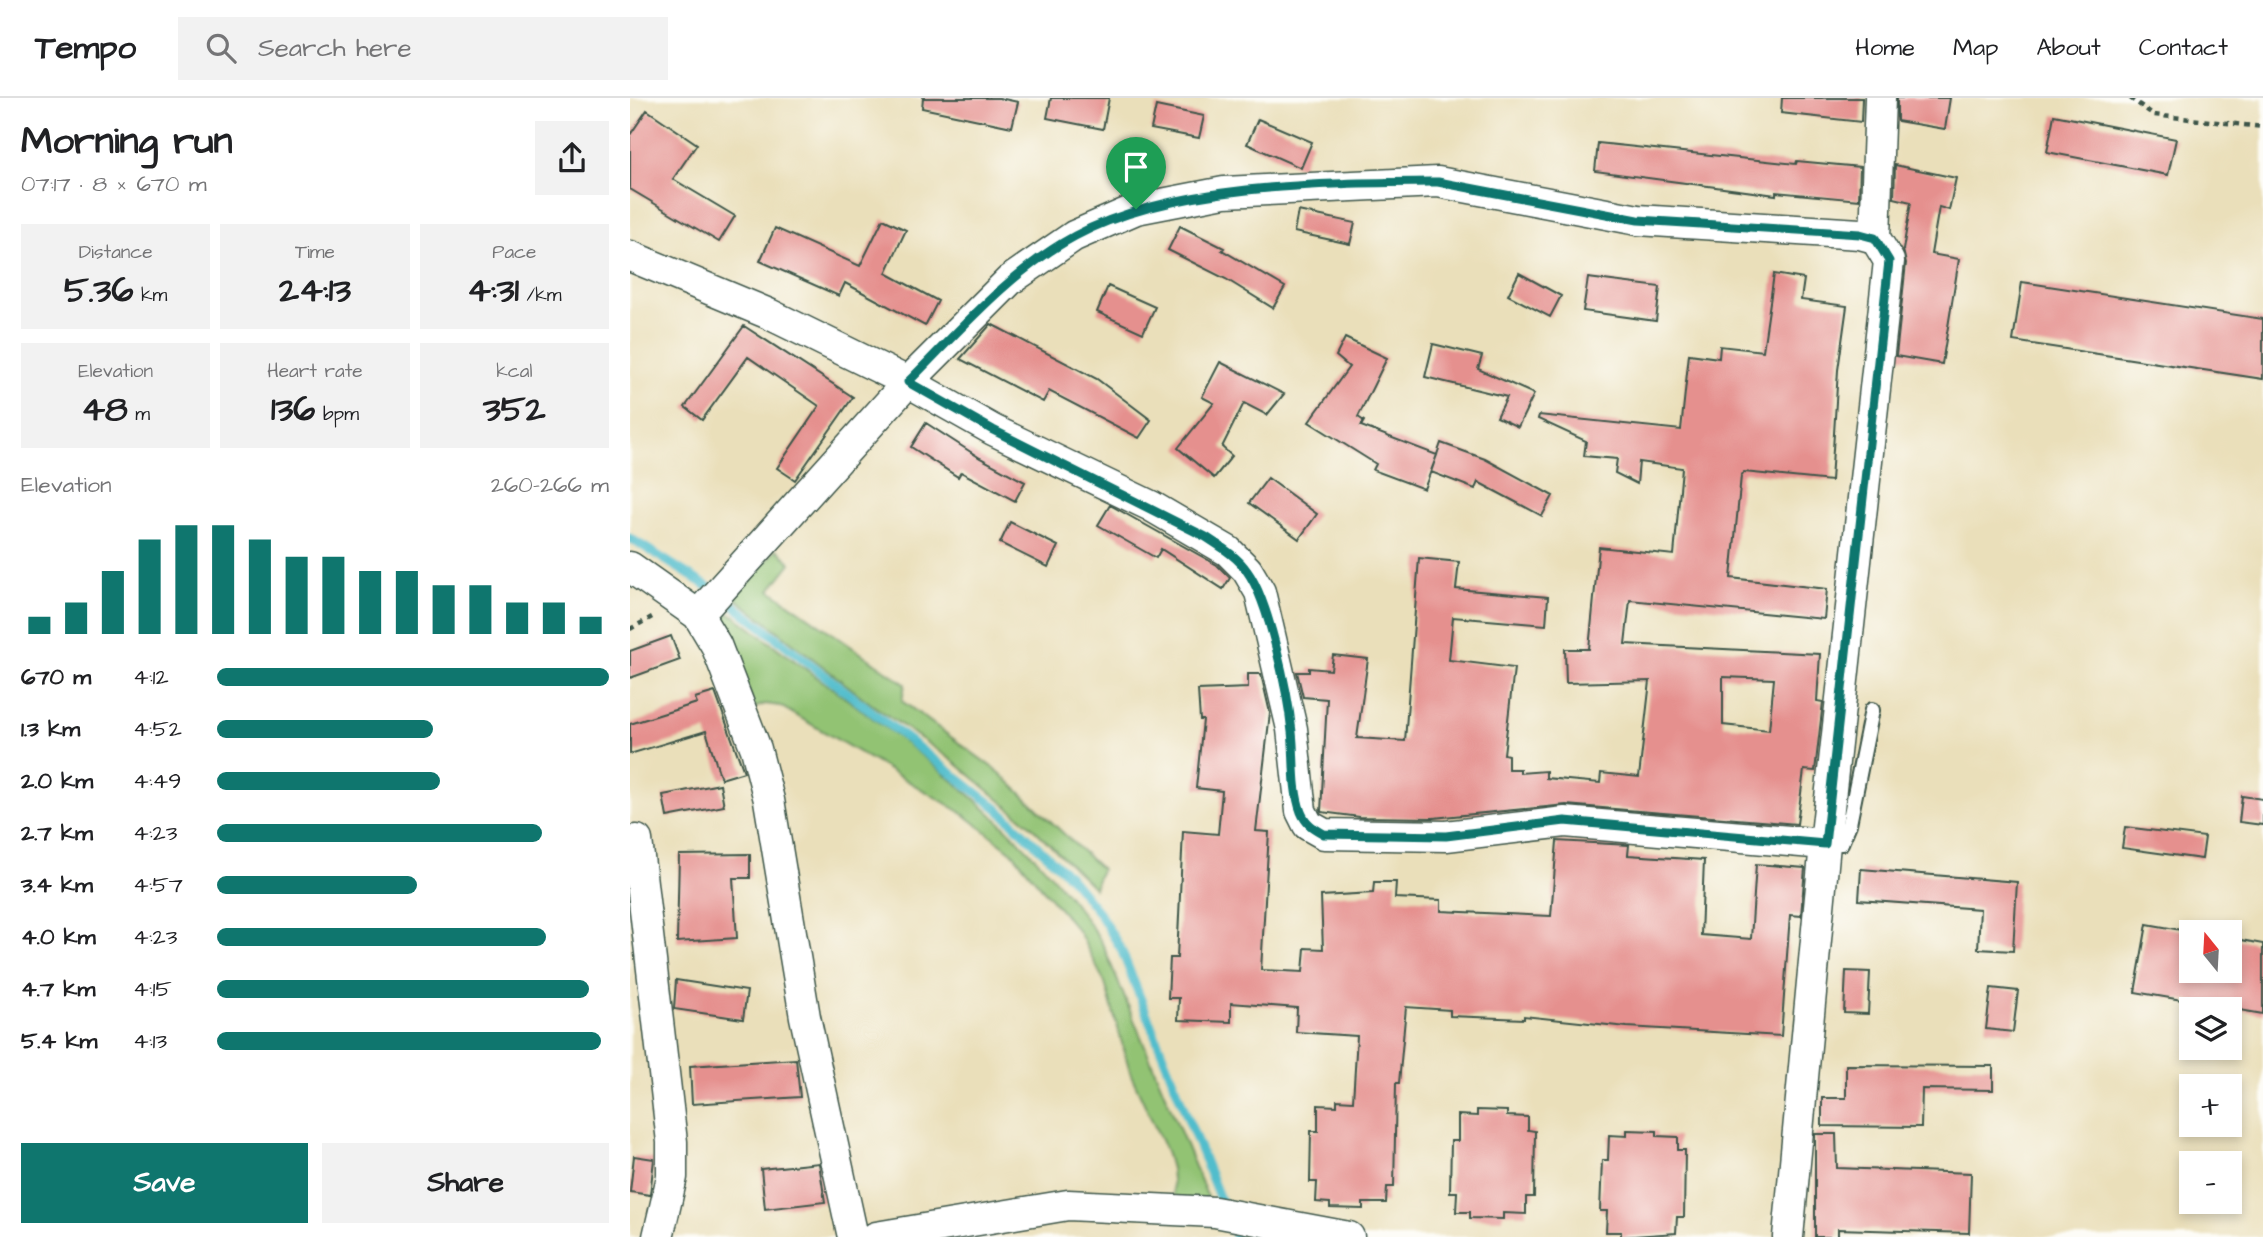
<!DOCTYPE html>
<html lang="en">
<head>
<meta charset="utf-8">
<style>
	body { margin:0; font-family:"Architects Daughter",sans-serif; background:#f2f2f2; color:#202124; height:100vh; display:flex; flex-direction:column; font-size:26px; white-space:nowrap }
	* { box-sizing:border-box; margin:0 }
	p { font-size:23px; color:#757577 }
	.icon { flex:none; width:38px; height:38px; fill:none; stroke:currentColor; stroke-width:2; stroke-linecap:round; stroke-linejoin:round }
	.map { position:relative; flex:1; overflow:hidden }
	.panel { display:flex; flex-direction:column; background:#fff; width:630px }
	.panel>* { flex:none }
	.needle { width:46px; rotate:342deg }
	.controls { position:absolute; left:1549px; top:822px; display:grid; gap:14px }
	.controls a { display:grid; place-items:center; width:63px; height:63px; border-radius:0px; background:#fff; box-shadow:0 4px 10px #0003; font-size:35px }
	.pin { position:absolute; display:grid; place-items:center; width:60px; height:60px; color:#fff; margin:-72px -30px; border-radius:50% 50% 50% 0; rotate:-45deg; box-shadow:0 0 7px #0007 }
	.pin .icon { rotate:45deg }
	.round { display:grid; place-items:center; flex:none; width:74px; height:74px; border-radius:0px; background:#f2f2f2 }
	.headline { display:flex; align-items:center; justify-content:space-between; height:119px; padding:0 21px }
	h1 { font-size:38px; font-weight:800; line-height:52px }
	.figures { display:grid; grid-template-columns:repeat(3,1fr); gap:10px; height:119px; padding:7px 21px }
	.figures div { display:grid; align-content:center; border-radius:0px; background:#f2f2f2; text-align:center }
	.figures b { font-size:35px; font-weight:800 }
	.figures small { font-size:19px; font-weight:400 }
	.figures p { font-size:19px }
	.chart { height:196px; padding:14px 21px }
	.chart p { display:flex; justify-content:space-between }
	.chart svg { width:100%; height:126px; margin-top:7px; stroke:#0f766e; stroke-width:6 }
	.primary-button { display:flex; gap:14px; margin-top:auto; padding:14px 21px }
	.primary-button a { flex:1; height:80px; border-radius:0px; background:#0f766e; color:#fff; font-size:28px; font-weight:800; line-height:80px; text-align:center }
	.primary-button a+a { background:#f2f2f2; color:#202124 }
	ul { padding:0 21px; list-style:none; font-size:23px }
	li { display:grid; grid-template-columns:112px 84px 1fr; align-items:center; height:52px }
	li i { height:18px; border-radius:9px; background:#0f766e }
	header { display:flex; align-items:center; gap:42px; box-sizing:border-box; height:98px; padding:0 35px; background:#fff; border-bottom:2px solid #e0e0e0 }
	header strong { font-size:33px }
	nav { display:flex; gap:38px; margin-inline-start:auto; font-size:24px }
	.search { width:490px; height:63px; background:#f2f2f2; display:flex; align-items:center; gap:18px; box-sizing:border-box; padding:0 24px; border-radius:0px; color:#757577; font-size:26px }
	main { display:flex; flex:1; min-height:0 }
	.map>svg:first-child { display:block }
	.green { fill:#92c373; stroke:#588054; stroke-width:2 }
	.lines { fill:none; stroke-linecap:round; stroke-linejoin:round }
	.stream { stroke:#51bdcc; stroke-width:9 }
	.building { fill:#e5908e; fill-rule:evenodd }
	.service-casing { stroke:#3d5548; stroke-width:18 }
	.minor-casing { stroke:#3d5548; stroke-width:33 }
	.path { stroke:#3d5548; stroke-width:4.5; stroke-dasharray:5 5; stroke-linecap:butt }
	.service { stroke:#fff; stroke-width:14 }
	.minor { stroke:#fff; stroke-width:30 }
	.route-casing { stroke:#fff; stroke-width:14 }
	.route { stroke:#0f766e; stroke-width:9 }
</style>
</head>
<body>
<header>
<strong>Tempo</strong>
<div class="search"><svg class="icon" aria-label="search" viewBox="0 0 24 24"><circle cx="10" cy="10" r="6"/><path d="M15 15l6 6"/></svg>Search here</div>
<nav><a>Home</a><a>Map</a><a>About</a><a>Contact</a></nav>
</header>
<main>
<section class="panel">
<div class="headline"><div><h1>Morning run</h1><p>07:17 · 8 × 670 m</p></div><a class="round"><svg class="icon" aria-label="share" viewBox="0 0 24 24"><path d="M12 15V3M7 8l5-5 5 5M5 13v7h14v-7"/></svg></a></div>
<div class="figures">
<div><p>Distance</p><b>5.36<small> km</small></b></div>
<div><p>Time</p><b>24:13</b></div>
<div><p>Pace</p><b>4:31<small> /km</small></b></div>
</div>
<div class="figures">
<div><p>Elevation</p><b>48<small> m</small></b></div>
<div><p>Heart rate</p><b>136<small> bpm</small></b></div>
<div><p>kcal</p><b>352</b></div>
</div>
<div class="chart"><p><span>Elevation</span>260–266 m</p>
<svg viewBox="0 0 160 44" preserveAspectRatio="none"><path d="M5 44V38M15 44V33M25 44V22M35 44V11M45 44V6M55 44V6M65 44V11M75 44V17M85 44V17M95 44V22M105 44V22M115 44V27M125 44V27M135 44V33M145 44V33M155 44V38"/></svg>
</div>
<ul>
<li><b>670 m</b>4:12<i style="width:100%"></i></li>
<li><b>1.3 km</b>4:52<i style="width:55%"></i></li>
<li><b>2.0 km</b>4:49<i style="width:57%"></i></li>
<li><b>2.7 km</b>4:23<i style="width:83%"></i></li>
<li><b>3.4 km</b>4:57<i style="width:51%"></i></li>
<li><b>4.0 km</b>4:23<i style="width:84%"></i></li>
<li><b>4.7 km</b>4:15<i style="width:95%"></i></li>
<li><b>5.4 km</b>4:13<i style="width:98%"></i></li>
</ul>
<div class="primary-button"><a>Save</a><a>Share</a></div>
</section>
<div class="map">
<svg width="1633" height="1139" viewBox="0 0 1633 1139">
	<rect width="100%" height="100%" fill="#fdfcf7"/>
	<filter id="ink" filterUnits="userSpaceOnUse"><feTurbulence type="fractalNoise" baseFrequency=".0143" numOctaves="2"/><feDisplacementMap in="SourceGraphic" scale="14" xChannelSelector="R" yChannelSelector="G"/><feConvolveMatrix kernelMatrix="1 2 1 2 8 2 1 2 1" color-interpolation-filters="sRGB"/></filter>
	<filter id="wash" filterUnits="userSpaceOnUse"><feTurbulence type="fractalNoise" baseFrequency=".00686" numOctaves="4" result="noise"/><feDisplacementMap in="SourceGraphic" scale="28" xChannelSelector="R" yChannelSelector="G"/><feGaussianBlur stdDeviation="1.57" result="paint"/><feColorMatrix in="noise" values="0 0 0 0 0 0 0 0 0 0 0 0 0 0 0 0 0 1.4 0 .05"/><feComposite in="paint" operator="in"/></filter>
	<g filter="url(#wash)">
		<rect width="100%" height="100%" fill="#eadfba"/>
		<path class="green" d="M 147,451 L 161,465 L 140,492 L 275,586 L 272,603 L 370,675 L 471,771 L 464,790 L 401,728 L 323,663 L 241,606 L 104,499 Z
			M 90,513 L 105,518 C 230,615 387,709 472,845 L 581,1107 L 544,1103 L 541,1071 L 536,1053 L 501,977 L 475,885 L 449,834 L 382,754 L 332,715 L 150,608 L 135,606 L 125,610 L 88,523 Z"/>
		<g class="lines">
			<path class="stream" d="M 0,440 L 88,495 L 368,711 L 439,778 L 469,815 L 491,851 L 593,1109
				M 599,1122 L 606,1139"/>
		</g>
		<g id="blocks">
			<path class="building" d="M 293,0 L 369,0 L 388,4 L 382,29 L 292,10 Z
				M 421,0 L 479,0 L 473,31 L 417,20 Z
				M 1152,0 L 1232,0 L 1231,24 L 1151,15 Z
				M 1267,0 L 1320,0 L 1315,31 L 1267,23 Z
				M 526,8 L 574,18 L 569,40 L 521,31 Z
				M 17,12 L 67,46 L 43,81 L 105,118 L 89,144 L 0,91 L 0,37 Z
				M 1424,17 L 1546,41 L 1538,77 L 1417,54 Z
				M 628,21 L 682,44 L 671,70 L 617,46 Z
				M 968,45 L 1166,66 L 1167,63 L 1230,69 L 1229,102 L 1146,94 L 1146,97 L 965,73 Z
				M 1265,67 L 1326,80 L 1319,112 L 1309,109 L 1301,156 L 1329,161 L 1312,266 L 1266,258 L 1276,165 L 1273,152 L 1281,104 L 1264,100 Z
				M 668,113 L 725,125 L 720,146 L 664,134 Z
				M 253,121 L 276,132 L 256,175 L 308,203 L 295,228 L 215,185 L 209,198 L 130,163 L 145,130 L 230,168 Z
				M 550,128 L 594,150 L 592,152 L 655,189 L 643,210 L 596,181 L 538,152 Z
				M 889,175 L 931,198 L 920,219 L 878,197 Z
				M 1144,176 L 1174,181 L 1171,202 L 1217,208 L 1208,272 L 1201,383 L 1114,374 L 1111,378 L 1101,480 L 1197,491 L 1194,521 L 1000,502 L 995,546 L 1190,556 L 1187,603 L 1193,604 L 1185,673 L 1174,672 L 1167,726 L 936,707 L 803,720 L 730,719 L 691,714 L 697,601 L 673,599 L 667,574 L 679,574 L 679,570 L 701,572 L 703,557 L 738,561 L 727,640 L 775,643 L 789,460 L 829,464 L 826,491 L 918,499 L 916,527 L 823,519 L 819,562 L 884,570 L 874,656 L 878,657 L 878,671 L 890,671 L 890,675 L 916,673 L 916,680 L 970,685 L 971,675 L 1009,679 L 1020,583 L 936,585 L 935,551 L 959,551 L 969,449 L 1044,457 L 1052,370 L 1009,364 L 1007,386 L 985,375 L 987,361 L 954,358 L 956,343 L 908,321 L 909,317 L 1051,332 L 1059,256 L 1089,260 L 1090,248 L 1133,253 ZM 1093,579 L 1144,581 L 1139,632 L 1093,627 Z
				M 958,180 L 1030,189 L 1026,223 L 953,213 Z
				M 1392,184 L 1633,221 L 1633,281 L 1383,243 Z
				M 478,188 L 525,209 L 513,235 L 467,214 Z
				M 361,226 L 467,281 L 521,322 L 509,340 L 419,293 L 413,304 L 330,261 Z
				M 114,228 L 223,299 L 165,382 L 147,370 L 189,308 L 118,259 L 72,322 L 55,309 Z
				M 715,240 L 757,260 L 728,319 L 734,323 L 731,328 L 807,357 L 794,391 L 743,372 L 746,366 L 679,324 L 719,269 L 706,258 Z
				M 803,246 L 852,258 L 848,271 L 904,296 L 888,329 L 867,319 L 877,299 L 795,279 Z
				M 590,264 L 654,296 L 637,317 L 614,305 L 592,349 L 602,358 L 584,380 L 548,350 L 584,305 L 572,299 Z
				M 296,325 L 350,360 L 395,384 L 385,403 L 331,374 L 328,379 L 281,349 Z
				M 811,345 L 855,361 L 923,398 L 912,418 L 848,384 L 845,391 L 801,374 Z
				M 638,380 L 687,416 L 669,441 L 619,405 Z
				M 480,407 L 587,467 L 600,480 L 593,491 L 531,451 L 526,460 L 468,427 Z
				M 380,424 L 428,448 L 418,469 L 370,445 Z
				M 41,538 L 50,562 L 0,580 L 0,553 Z
				M 618,576 L 631,576 L 640,615 L 626,733 L 639,734 L 631,872 L 673,874 L 675,850 L 693,851 L 691,798 L 743,795 L 744,784 L 766,784 L 765,800 L 811,802 L 811,813 L 921,818 L 927,743 L 999,747 L 998,757 L 1074,762 L 1071,837 L 1121,841 L 1126,766 L 1175,770 L 1171,818 L 1160,817 L 1151,938 L 997,929 L 894,918 L 894,921 L 820,918 L 820,912 L 776,909 L 769,985 L 766,985 L 764,1089 L 757,1089 L 756,1105 L 733,1105 L 733,1111 L 700,1110 L 700,1105 L 686,1104 L 687,1084 L 680,1084 L 681,1033 L 688,1033 L 688,1007 L 707,1008 L 707,1002 L 723,1003 L 727,938 L 666,934 L 667,910 L 601,905 L 601,924 L 548,922 L 549,900 L 538,900 L 540,860 L 547,860 L 553,733 L 588,736 L 592,693 L 566,690 L 573,622 L 570,622 L 568,592 L 618,590 Z
				M 85,594 L 114,674 L 91,681 L 76,633 L 0,656 L 0,626 L 67,605 L 65,600 Z
				M 90,686 L 94,708 L 37,719 L 33,697 Z
				M 1612,698 L 1633,701 L 1633,727 L 1609,724 Z
				M 1495,729 L 1575,739 L 1572,761 L 1492,750 Z
				M 120,756 L 120,780 L 103,780 L 107,840 L 47,844 L 49,757 Z
				M 1231,771 L 1387,784 L 1383,853 L 1348,851 L 1350,811 L 1229,802 Z
				M 1517,826 L 1568,835 L 1561,835 L 1561,873 L 1600,873 L 1600,840 L 1633,846 L 1633,916 L 1505,894 Z
				M 1216,873 L 1240,874 L 1238,916 L 1214,915 Z
				M 46,882 L 117,893 L 113,921 L 44,911 Z
				M 1361,890 L 1388,893 L 1383,934 L 1356,931 Z
				M 166,961 L 170,999 L 62,1006 L 60,968 Z
				M 1216,967 L 1363,968 L 1363,992 L 1292,991 L 1291,1029 L 1192,1028 L 1192,1000 L 1216,1000 Z
				M 847,1012 L 877,1013 L 877,1018 L 898,1019 L 898,1032 L 905,1033 L 904,1099 L 896,1099 L 896,1116 L 873,1115 L 873,1121 L 840,1120 L 840,1114 L 826,1114 L 827,1094 L 820,1094 L 821,1043 L 828,1043 L 828,1017 L 847,1018 Z
				M 997,1032 L 1027,1033 L 1027,1038 L 1048,1039 L 1048,1052 L 1055,1052 L 1054,1119 L 1047,1119 L 1046,1135 L 991,1139 L 991,1134 L 976,1134 L 977,1113 L 970,1113 L 972,1062 L 978,1062 L 979,1037 L 997,1038 Z
				M 1185,1036 L 1206,1036 L 1207,1070 L 1341,1075 L 1339,1135 L 1208,1131 L 1208,1139 L 1185,1139 Z
				M 4,1058 L 24,1061 L 20,1097 L 0,1094 Z
				M 189,1065 L 195,1104 L 135,1111 L 131,1071 Z"/>
		</g>
	</g>
	<g filter="url(#ink)">
		<use href="#blocks" fill-opacity="0" stroke="#3d5548" stroke-width="2"/>
		<g class="lines">
			<g class="service-casing">
				<path id="service" d="M 1195,746 L 1211,745 L 1219,726 L 1242,612"/>
			</g>
			<g class="minor-casing">
				<path id="minor" d="M 1245,140 L 1250,0
					M 0,158 L 139,216 L 278,284 L 363,332 L 521,408 L 598,453 L 617,472 L 630,494 L 662,631 L 671,713 L 678,727 L 694,736 L 816,738 L 935,724 L 1195,746
					M 0,469 L 68,517 L 86,547 L 126,651 L 139,702 L 175,919 L 223,1139
					M 68,517 L 278,284 L 380,182 L 444,138 L 506,111 L 594,94 L 808,84 L 1008,122 L 1230,136 L 1245,140 L 1259,163 L 1195,746 L 1158,1139
					M 7,742 L 42,1044 L 42,1079 L 28,1139
					M 246,1139 L 438,1107 L 585,1114 L 719,1139"/>
			</g>
			<path class="path" d="M 1500,0 L 1524,17 L 1633,29
				M 0,531 L 24,518"/>
			<use href="#service" class="service"/>
			<use href="#minor" class="minor"/>
		</g>
	</g>
	<g class="lines" filter="url(#ink)">
		<g class="route-casing">
			<path id="route" d="M 808,84 L 1008,122 L 1230,136 L 1245,140 L 1259,163 L 1195,746 L 935,723 L 816,738 L 694,736 C 683,730 676,726 671,714 C 662,690 665,659 662,634 C 658,595 639,503 617,473 C 607,458 591,449 576,439 L 363,332 L 278,284 C 330,232 380,173 445,138 C 543,85 698,85 808,84 Z"/>
		</g>
		<use href="#route" class="route"/>
	</g>
</svg>
<div class="controls">
<a><svg class="needle" viewBox="-14 -14 28 28"><path d="M0-13l5 13h-10z" fill="#e53935"/><path d="M0 13l5-13h-10z" fill="#757577"/></svg></a>
<a><svg class="icon" aria-label="layers" viewBox="0 0 24 24"><path d="M12 4l9 5-9 5-9-5zM3 14l9 5 9-5"/></svg></a>
<a>+</a>
<a>−</a>
</div>
<div class="pin" style="left:506px;top:111px;background:#1e9e55"><svg class="icon" aria-label="arrive" viewBox="0 0 24 24"><path d="M6 21V4h12l-3 4 3 4H6"/></svg></div>
</div>
</main>
</body>
</html>
